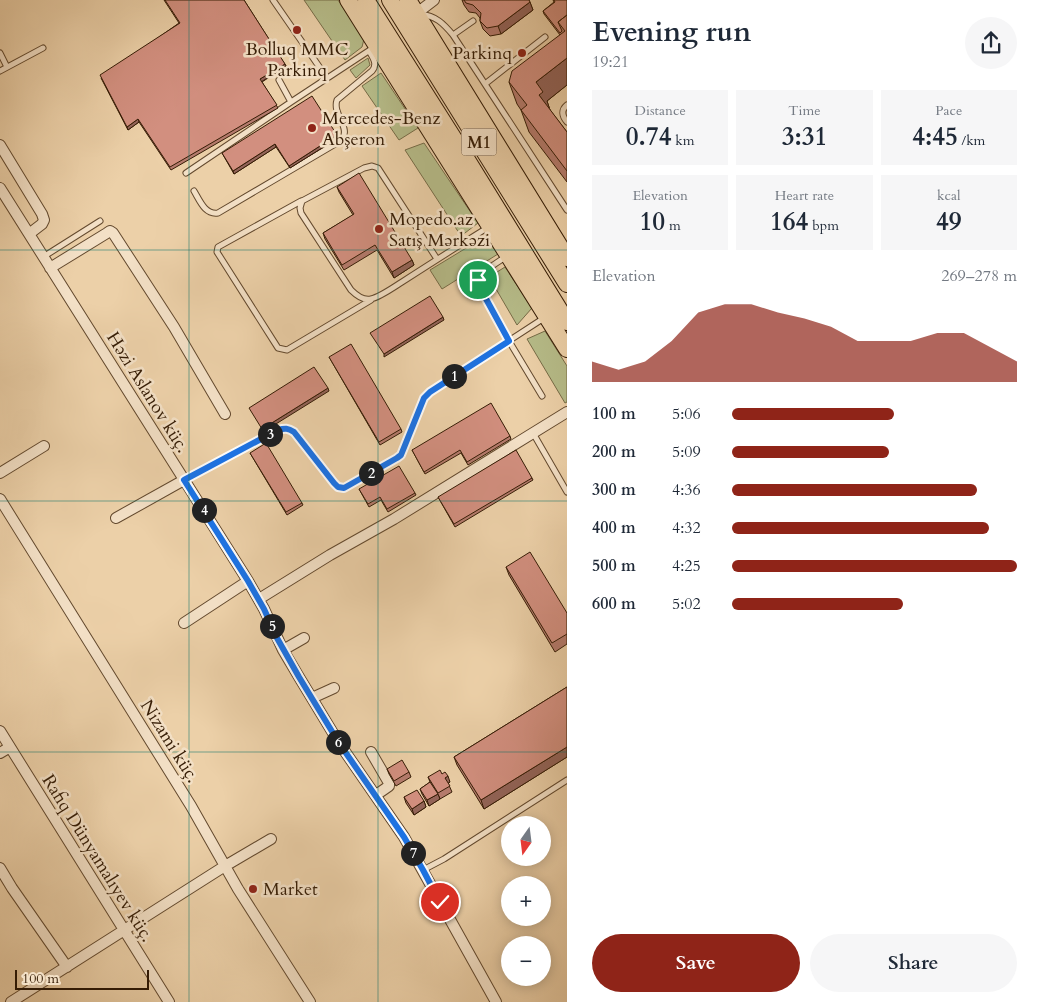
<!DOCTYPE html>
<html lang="en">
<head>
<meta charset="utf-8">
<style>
	body { margin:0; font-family:Cardo,serif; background:#f6f6f7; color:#1f2937; height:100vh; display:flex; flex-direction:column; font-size:19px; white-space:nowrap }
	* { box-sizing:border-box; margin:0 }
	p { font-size:16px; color:#747a83 }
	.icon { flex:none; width:28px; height:28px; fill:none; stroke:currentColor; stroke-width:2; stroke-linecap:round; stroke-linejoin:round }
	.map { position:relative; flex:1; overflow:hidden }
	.sheet { display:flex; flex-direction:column; background:#fff; width:475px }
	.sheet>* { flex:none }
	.needle { width:32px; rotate:194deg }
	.buttons { position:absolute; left:501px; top:816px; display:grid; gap:10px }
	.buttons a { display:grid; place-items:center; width:50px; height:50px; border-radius:50%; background:#fff; box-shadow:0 2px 12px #0003; font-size:25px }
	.scale { position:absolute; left:15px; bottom:12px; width:134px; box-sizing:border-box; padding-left:5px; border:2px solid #351c05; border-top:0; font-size:14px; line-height:18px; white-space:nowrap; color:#351c05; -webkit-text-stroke:4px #f3e0c6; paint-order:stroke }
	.pin { position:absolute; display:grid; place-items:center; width:42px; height:42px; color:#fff; margin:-21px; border:2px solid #fff; border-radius:50%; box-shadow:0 1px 5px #0007 }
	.km { position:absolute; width:25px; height:25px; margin:-12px; border-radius:50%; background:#222; color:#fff; font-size:14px; line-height:25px; text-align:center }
	.round { display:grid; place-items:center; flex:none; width:52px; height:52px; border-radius:26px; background:#f6f6f7 }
	.head { display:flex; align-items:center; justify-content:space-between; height:85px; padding:0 25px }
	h1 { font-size:28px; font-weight:700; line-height:38px }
	.metrics { display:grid; grid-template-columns:repeat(3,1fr); gap:8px; height:85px; padding:5px 25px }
	.metrics div { display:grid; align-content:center; border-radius:0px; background:#f6f6f7; text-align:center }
	.metrics b { font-size:25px; font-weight:700 }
	.metrics small { font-size:14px; font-weight:400 }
	.metrics p { font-size:14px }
	.chart { height:140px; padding:10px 25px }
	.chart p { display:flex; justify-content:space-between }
	.chart svg { width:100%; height:90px; margin-top:5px; fill:#8f2418; opacity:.7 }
	.primary-button { display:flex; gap:10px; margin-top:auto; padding:10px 25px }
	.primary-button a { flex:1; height:58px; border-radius:30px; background:#8f2418; color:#fff; font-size:20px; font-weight:700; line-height:58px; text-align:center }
	.primary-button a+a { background:#f6f6f7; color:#1f2937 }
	ul { padding:0 25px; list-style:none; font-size:16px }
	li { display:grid; grid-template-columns:80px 60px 1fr; align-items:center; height:38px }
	li i { height:12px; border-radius:6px; background:#8f2418 }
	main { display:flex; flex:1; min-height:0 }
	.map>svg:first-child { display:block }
	.green { fill:#b6bc89; stroke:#766c47 }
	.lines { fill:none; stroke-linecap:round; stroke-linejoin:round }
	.service-casing { stroke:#63492e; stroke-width:7 }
	.minor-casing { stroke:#63492e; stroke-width:12 }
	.trunk-casing { stroke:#351c05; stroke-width:18 }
	.service { stroke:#f3e0c6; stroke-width:5 }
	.minor { stroke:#f3e0c6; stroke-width:10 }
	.trunk { stroke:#ecd0a8; stroke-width:16 }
	.wall { fill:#b57b6d; stroke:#351c05 }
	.shaded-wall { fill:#936459; stroke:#351c05 }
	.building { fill:#d28f7f; stroke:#351c05 }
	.route-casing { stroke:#fff; stroke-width:10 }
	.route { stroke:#1a73e8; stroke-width:6 }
	.grid { fill:none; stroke:#0f766e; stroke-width:1; stroke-opacity:0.55 }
	.poi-dot { fill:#8f2418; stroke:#f3e0c6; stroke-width:2 }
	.labels { text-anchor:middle; stroke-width:5; stroke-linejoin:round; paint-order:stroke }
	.shield { fill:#f3e0c6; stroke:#6e573f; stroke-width:1 }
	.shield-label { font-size:16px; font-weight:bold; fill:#351c05 }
	.poi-label { font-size:18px; fill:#351c05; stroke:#f3e0c6; text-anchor:start }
	.street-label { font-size:18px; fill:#351c05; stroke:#f3e0c6 }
</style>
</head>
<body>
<main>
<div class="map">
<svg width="567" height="1002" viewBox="0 0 567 1002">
	<rect width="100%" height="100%" fill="#ecd0a8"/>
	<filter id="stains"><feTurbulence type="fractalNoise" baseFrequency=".004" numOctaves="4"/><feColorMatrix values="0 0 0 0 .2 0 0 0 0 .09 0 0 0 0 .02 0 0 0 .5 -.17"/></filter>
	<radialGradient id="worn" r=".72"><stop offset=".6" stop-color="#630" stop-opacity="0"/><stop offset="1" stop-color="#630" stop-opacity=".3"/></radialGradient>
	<path class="green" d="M 304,0 L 338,0 L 364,39 L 362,47 L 345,60 Z
		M 368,58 L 370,65 L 356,78 L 350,70 Z
		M 381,73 L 418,128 L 399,140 L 362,86 Z
		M 424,143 L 478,223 L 461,236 L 405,150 Z
		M 486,236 L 498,254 L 442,289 L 430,270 Z
		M 505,267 L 532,308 L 517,325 L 489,277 Z
		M 545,331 L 567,366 L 567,402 L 565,403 L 527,339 Z"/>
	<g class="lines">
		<g class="service-casing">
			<path id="service" d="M 273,0 L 327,78
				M 420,14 C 436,16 443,23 453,35 L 567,210
				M 453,35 L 473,21
				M 0,53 L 7,67
				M 0,71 L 43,48
				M 279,80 L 291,102 L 370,50
				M 485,84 L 545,37
				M 567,105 C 561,110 562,116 567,122
				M 186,173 L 291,102
				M 194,191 C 200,201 205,215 218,213 L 342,140 C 351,127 332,114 337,100 L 372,71 C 378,64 373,58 369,51
				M 301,201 L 218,247 L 217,252 L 278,348 L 287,350 L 371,300
				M 43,257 L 100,221
				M 505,257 C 495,265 477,272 479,286 L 509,341 L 542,396
				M 437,259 L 378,168 L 372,166 L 364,168 L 302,201 L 300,208 L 301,213 L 351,290 C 356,295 363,301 371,299 C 380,297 394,287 402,282 C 430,264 458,246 487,228
				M 533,433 L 567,492
				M 184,480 L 278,430 C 285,428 288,428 295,432 L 334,483 L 339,487 L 344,488 L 397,459 L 401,455 L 421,404 L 424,398 L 430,392 L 544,318
				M 423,870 L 444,859 L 567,780"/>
		</g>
		<g class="minor-casing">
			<path id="minor" d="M 417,13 L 434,0
				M 0,145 L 42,214 L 44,220 L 42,224 L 29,234
				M 0,188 L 248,581 L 264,609 L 283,650 L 299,677 L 339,743 L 404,837 L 496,1002
				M 50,268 L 107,233 L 110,231 L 113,233 L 174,327 L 225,414
				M 0,473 L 44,446
				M 0,499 L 191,806 L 238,889 L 310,1002
				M 116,518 L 184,480
				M 259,599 L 330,555 L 394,519 L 567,412
				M 184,623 L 248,581
				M 283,650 L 304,638
				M 312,698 L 334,688
				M 0,731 L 169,1002
				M 371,752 L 389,783 L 389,786 L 376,795
				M 0,753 L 10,747
				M 0,868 L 12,888 L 67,967
				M 11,1002 L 225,866 L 271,839"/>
		</g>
		<g class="trunk-casing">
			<path id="trunk" d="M 348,0 L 567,349
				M 366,0 L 461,150 L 567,322
				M 390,0 L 567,284
				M 408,0 L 567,258"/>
		</g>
		<use href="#service" class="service"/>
		<use href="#minor" class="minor"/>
		<use href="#trunk" class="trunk"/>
	</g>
	<path class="wall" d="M 164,0 L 244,0 L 286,66 L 262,82 L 278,108 L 171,170 L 139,122 L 128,130 L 101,78 L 179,23 Z
		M 462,0 L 529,0 L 533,10 L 501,34 L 490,36 L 483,29 L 480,21 L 480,18 L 476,13 L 469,12 L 464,5 Z
		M 553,0 L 567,0 L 567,85 L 547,101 L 550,110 L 567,132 L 567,182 L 529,132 L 521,110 L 517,104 L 509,82 L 560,35 L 544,14 L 543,11 L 554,2 Z
		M 337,135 L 338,138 L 290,168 L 276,147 L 234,174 L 222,153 Z
		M 337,187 L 412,260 L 414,265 L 394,278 L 377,250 L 344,270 L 325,239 L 323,233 L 353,215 L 339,192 Z
		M 329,357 L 401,429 L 402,432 L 380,445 Z
		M 510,436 L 511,439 L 468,465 L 461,453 L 425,474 L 412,450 Z
		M 250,453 L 302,503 L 303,505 L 287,515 Z
		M 532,478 L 533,480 L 455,527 L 438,497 Z
		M 359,489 L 415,493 L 416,495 L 388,512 L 381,500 L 369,507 Z
		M 506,567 L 567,613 L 567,644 L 555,652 L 509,575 Z
		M 567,687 L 567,757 L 484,809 L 457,765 L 454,757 Z
		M 387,769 L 409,772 L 411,777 L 396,786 L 389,774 Z
		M 442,774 L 450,782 L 448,783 L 452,792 L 440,799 L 438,795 L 440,799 L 429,806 L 422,794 L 420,789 L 430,782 L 428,777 Z
		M 404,797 L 424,801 L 426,807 L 414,815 L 406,803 Z"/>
	<path class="shaded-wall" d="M 530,2 L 533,10 L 501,34 L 498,26 Z
		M 567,58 L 567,85 L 547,101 L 551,113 L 539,95 L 536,82 Z
		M 285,64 L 286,66 L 261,82 L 260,79 Z
		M 138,119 L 139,122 L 128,130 L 127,127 Z
		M 337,135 L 338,138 L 290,168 L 289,166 Z
		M 275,144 L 276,147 L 234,174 L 233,171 Z
		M 412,260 L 414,265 L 394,278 L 392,272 Z
		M 443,317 L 444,320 L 384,357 L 384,354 Z
		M 328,388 L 329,391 L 263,432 L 262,429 Z
		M 567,747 L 567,757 L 484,809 L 481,800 Z
		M 448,776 L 450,782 L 447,784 L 445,778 Z
		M 438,794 L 440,799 L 429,806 L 427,800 Z
		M 424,801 L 426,807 L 414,815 L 412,809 Z"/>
	<path class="building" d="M 165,0 L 244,0 L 285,64 L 260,79 L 277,105 L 170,167 L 138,119 L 127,127 L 100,75 L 180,23 Z
		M 464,0 L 529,0 L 530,2 L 498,26 L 487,28 L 480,21 L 481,13 L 473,5 L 466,3 Z
		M 554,0 L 567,0 L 567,15 L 558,22 L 562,31 L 560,33 L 543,11 L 555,2 Z
		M 567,15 L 567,58 L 536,82 L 543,92 L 539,95 L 567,132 L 567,171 L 521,110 L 527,105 L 509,82 L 512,71 L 565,31 L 558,22 Z
		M 312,96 L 337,135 L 289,166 L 275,144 L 233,171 L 222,153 Z
		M 359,173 L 412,260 L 392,272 L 375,245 L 342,265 L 323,233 L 354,214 L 337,187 Z
		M 430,296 L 443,317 L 384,354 L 370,333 Z
		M 351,344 L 401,429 L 379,442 L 329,357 Z
		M 314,367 L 328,388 L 262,429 L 249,408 Z
		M 491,403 L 510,436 L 467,462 L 460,450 L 424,472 L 412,450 Z
		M 266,443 L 302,503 L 286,512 L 250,453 Z
		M 516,450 L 532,478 L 454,524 L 438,497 Z
		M 399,466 L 415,493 L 387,509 L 380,497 L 368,504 L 359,489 Z
		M 530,552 L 567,613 L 567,634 L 552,643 L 506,567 Z
		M 567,687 L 567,747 L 481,800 L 454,757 Z
		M 402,760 L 409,772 L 394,781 L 387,769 Z
		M 440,770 L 442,774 L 445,772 L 448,776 L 445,778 L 450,786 L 438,793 L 428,777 Z
		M 430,782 L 438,794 L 427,800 L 420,789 Z
		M 417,790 L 424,801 L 412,809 L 404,797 Z"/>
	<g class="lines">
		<g class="route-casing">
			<path id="route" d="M 440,902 L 423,870 L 404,837 L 339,743 L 299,677 L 277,638 L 264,609 L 248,581 L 184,480 L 278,430 C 285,428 288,428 294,432 L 334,483 L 338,487 L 344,488 L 397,458 L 401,455 L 424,398 L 430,392 L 509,341 L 479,286 L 478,280"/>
		</g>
		<use href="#route" class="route"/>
	</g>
	<path class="grid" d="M 189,0 L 189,1002M 378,0 L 378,1002M 0,250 L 567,250M 0,501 L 567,501M 0,752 L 567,752"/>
	<g class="poi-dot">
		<circle cx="297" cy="30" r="5"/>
		<circle cx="522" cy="53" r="5"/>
		<circle cx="312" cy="128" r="5"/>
		<circle cx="379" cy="229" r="5"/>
		<circle cx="253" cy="889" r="5"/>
	</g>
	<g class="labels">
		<rect class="shield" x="461.5" y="128.5" width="35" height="27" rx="4"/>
		<g class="shield-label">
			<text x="479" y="148">M1</text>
		</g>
		<g class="poi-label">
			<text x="297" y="55" text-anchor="middle">Bolluq MMC<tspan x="297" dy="21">Parkinq</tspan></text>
			<text x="512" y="59" text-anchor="end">Parkinq</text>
			<text x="322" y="124">Mercedes-Benz<tspan x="322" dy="21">Abşeron</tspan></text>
			<text x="389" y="225">Mopedo.az<tspan x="389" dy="21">Satış Mərkəzi</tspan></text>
			<text x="263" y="895">Market</text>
		</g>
		<g class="street-label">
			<text transform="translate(148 392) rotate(58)" y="6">Həzi Aslanov küç.</text>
			<text transform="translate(170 741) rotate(58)" y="6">Nizami küç.</text>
			<text transform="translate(98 858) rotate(58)" y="6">Rafiq Dünyamalıyev küç.</text>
		</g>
	</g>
	<rect width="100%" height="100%" filter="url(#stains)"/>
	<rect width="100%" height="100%" fill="url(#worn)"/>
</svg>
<div class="buttons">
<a><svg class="needle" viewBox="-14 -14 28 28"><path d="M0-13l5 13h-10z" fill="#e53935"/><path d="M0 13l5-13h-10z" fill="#747a83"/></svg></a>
<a>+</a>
<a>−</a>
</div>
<div class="scale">100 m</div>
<div class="pin" style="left:478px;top:280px;background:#1e9e55"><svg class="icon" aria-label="arrive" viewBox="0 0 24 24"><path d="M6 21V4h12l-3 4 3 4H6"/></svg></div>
<div class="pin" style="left:440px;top:902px;background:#d93025"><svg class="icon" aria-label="check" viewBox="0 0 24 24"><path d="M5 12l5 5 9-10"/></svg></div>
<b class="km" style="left:454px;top:376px">1</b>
<b class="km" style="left:371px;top:473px">2</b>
<b class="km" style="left:270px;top:434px">3</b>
<b class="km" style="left:204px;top:510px">4</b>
<b class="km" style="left:272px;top:626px">5</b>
<b class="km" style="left:338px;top:742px">6</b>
<b class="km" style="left:413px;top:853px">7</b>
</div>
<section class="sheet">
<div class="head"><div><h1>Evening run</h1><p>19:21</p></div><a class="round"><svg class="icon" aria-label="share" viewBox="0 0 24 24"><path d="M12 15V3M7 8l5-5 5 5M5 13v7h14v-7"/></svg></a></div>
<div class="metrics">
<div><p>Distance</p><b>0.74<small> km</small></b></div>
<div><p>Time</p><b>3:31</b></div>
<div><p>Pace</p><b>4:45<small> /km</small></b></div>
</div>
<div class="metrics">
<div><p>Elevation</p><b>10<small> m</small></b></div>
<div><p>Heart rate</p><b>164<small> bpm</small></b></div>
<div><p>kcal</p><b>49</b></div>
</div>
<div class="chart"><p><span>Elevation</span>269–278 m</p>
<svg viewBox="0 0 160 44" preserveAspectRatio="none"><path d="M0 44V34L10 38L20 34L30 24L40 10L50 6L60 6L70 10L80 13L90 17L100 24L110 24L120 24L130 20L140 20L150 27L160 34V44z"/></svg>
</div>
<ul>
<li><b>100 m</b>5:06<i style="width:57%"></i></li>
<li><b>200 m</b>5:09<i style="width:55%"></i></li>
<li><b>300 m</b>4:36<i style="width:86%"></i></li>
<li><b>400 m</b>4:32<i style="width:90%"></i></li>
<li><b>500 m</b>4:25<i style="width:100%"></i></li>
<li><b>600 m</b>5:02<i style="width:60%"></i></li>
</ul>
<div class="primary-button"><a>Save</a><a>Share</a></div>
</section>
</main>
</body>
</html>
